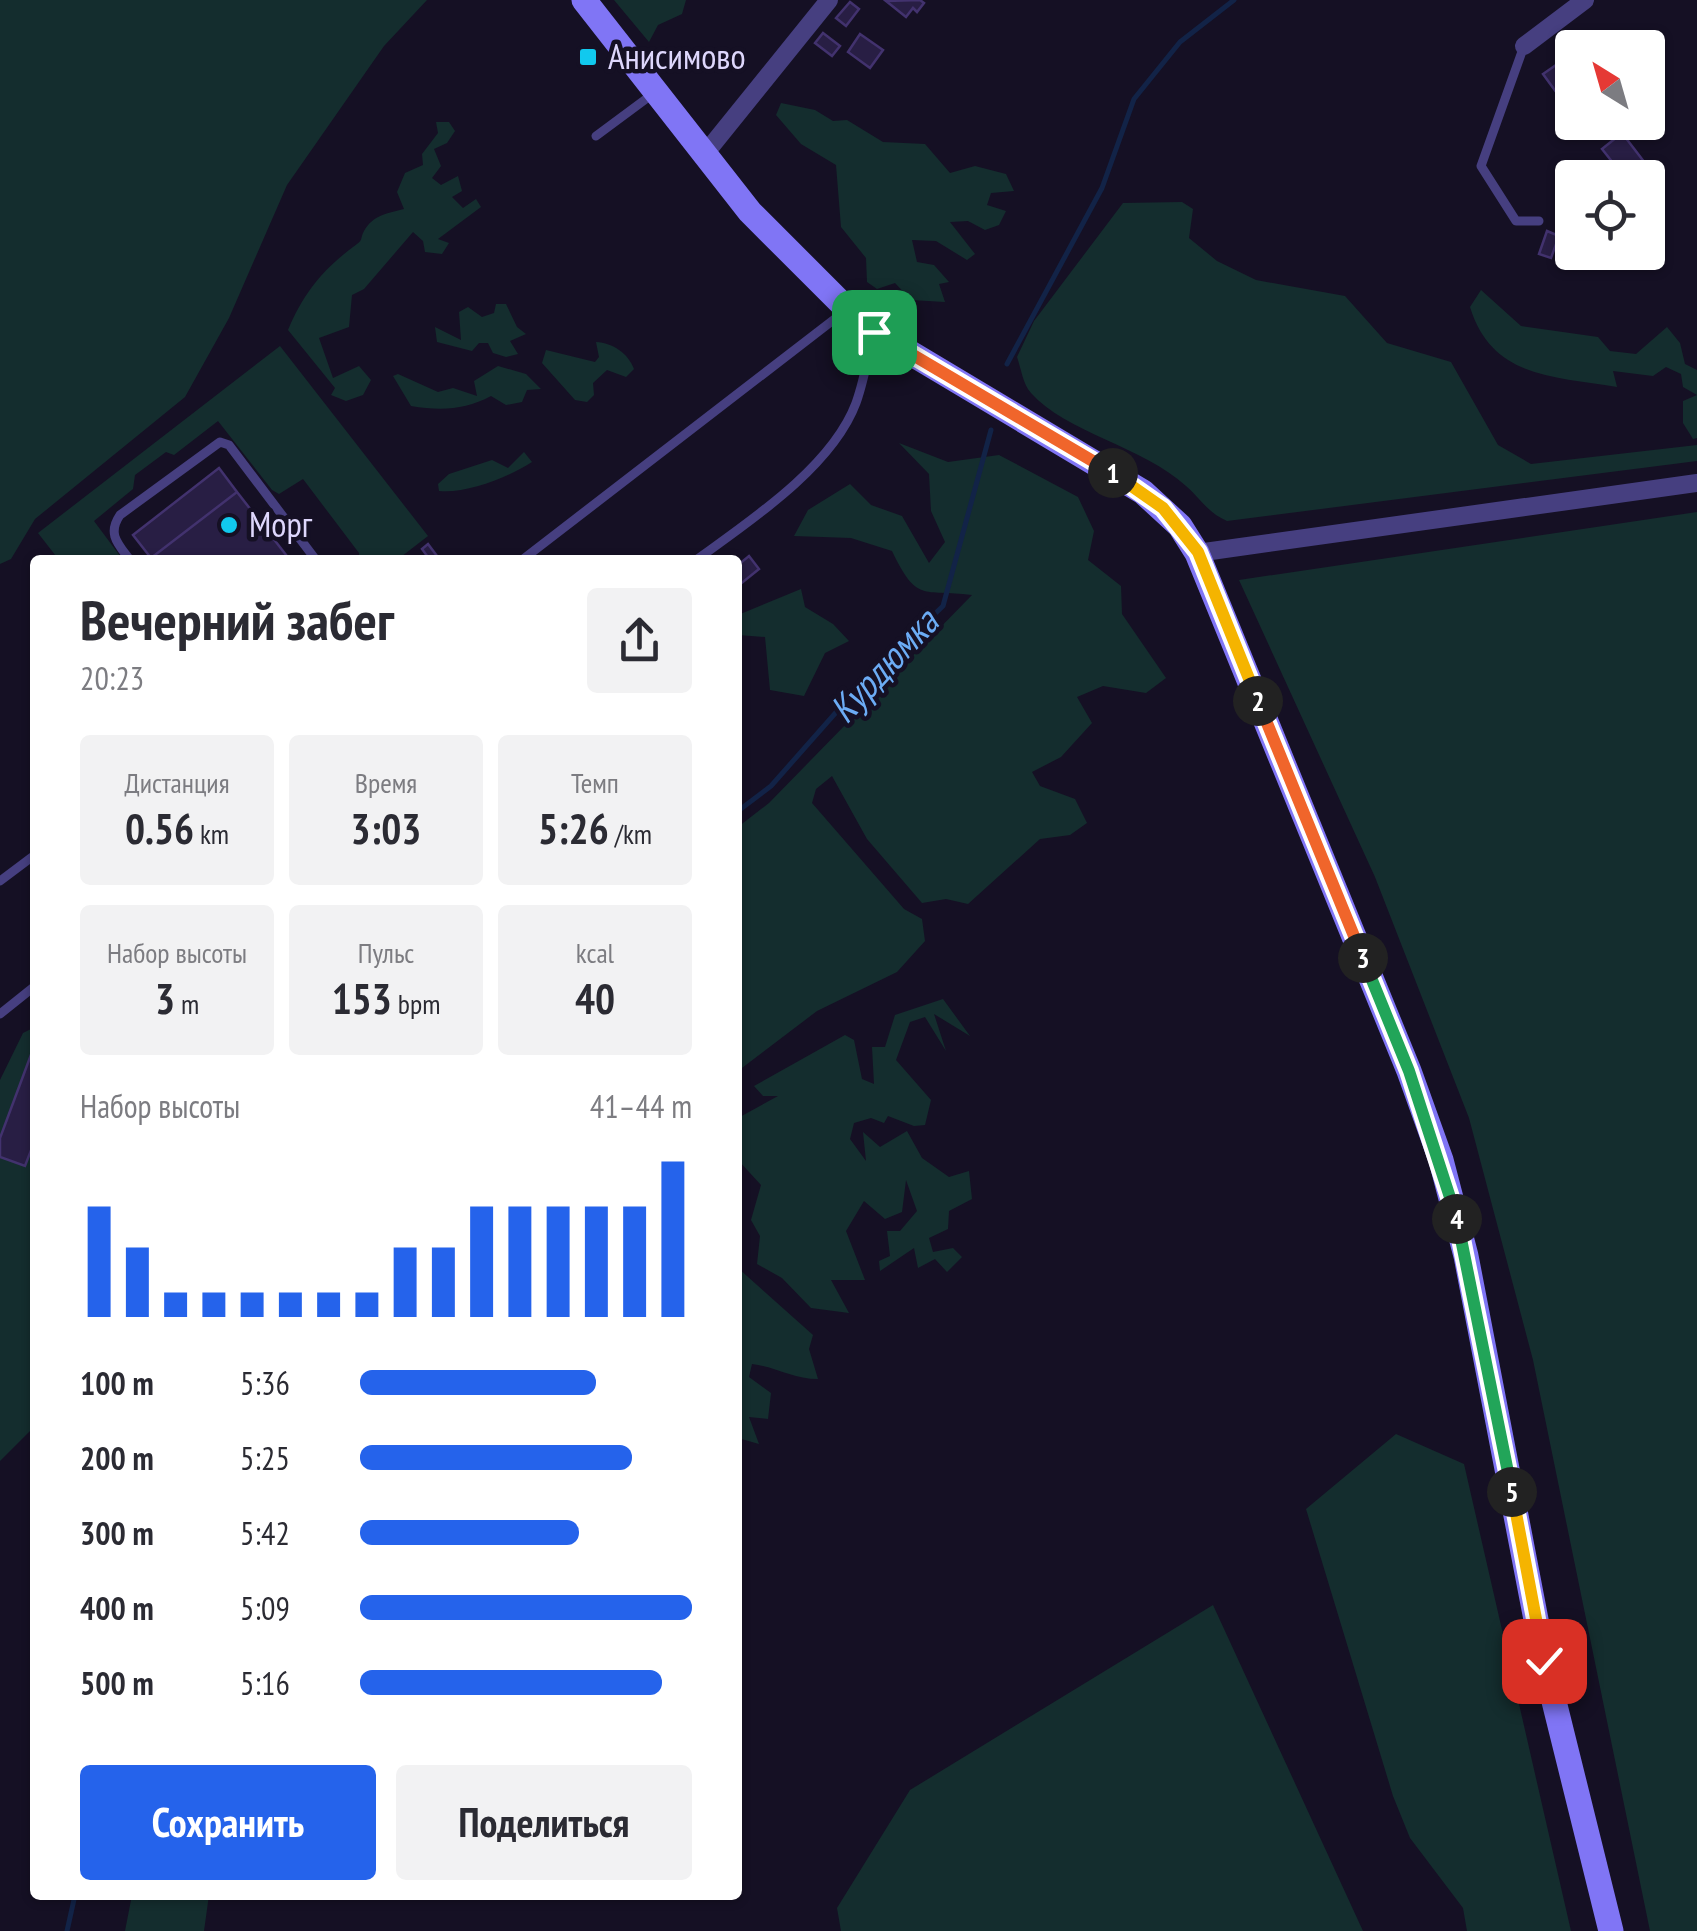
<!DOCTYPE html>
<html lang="ru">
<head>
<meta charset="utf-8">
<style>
	body { margin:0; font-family:"PT Sans Narrow",sans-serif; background:#f2f2f3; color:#2b2b33; height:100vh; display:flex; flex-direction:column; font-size:38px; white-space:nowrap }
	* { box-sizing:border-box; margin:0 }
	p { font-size:32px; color:#7c7c81 }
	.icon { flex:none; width:55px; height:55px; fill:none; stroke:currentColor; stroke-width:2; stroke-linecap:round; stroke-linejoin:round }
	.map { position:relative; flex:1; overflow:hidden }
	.drawer { position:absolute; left:30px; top:555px; width:712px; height:1345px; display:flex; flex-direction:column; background:#fff; border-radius:10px; box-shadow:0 2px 8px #0004 }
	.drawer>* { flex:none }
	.needle { width:65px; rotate:323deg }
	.tools { position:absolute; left:1555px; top:30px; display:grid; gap:20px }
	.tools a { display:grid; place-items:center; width:110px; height:110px; border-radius:10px; background:#fff; box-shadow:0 2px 8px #0004; font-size:50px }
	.pin { position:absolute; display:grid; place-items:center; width:85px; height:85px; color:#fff; margin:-42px; border-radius:20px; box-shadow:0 5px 15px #0006 }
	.km { position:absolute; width:50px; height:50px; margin:-25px; border-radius:50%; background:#222; color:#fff; font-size:28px; line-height:50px; text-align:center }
	.round { display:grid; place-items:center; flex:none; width:105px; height:105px; border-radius:10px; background:#f2f2f3 }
	.summary { display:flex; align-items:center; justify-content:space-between; height:170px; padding:0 50px }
	h1 { font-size:55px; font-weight:700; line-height:75px }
	.stats { display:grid; grid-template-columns:repeat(3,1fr); gap:15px; height:170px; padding:10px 50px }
	.stats div { display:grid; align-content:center; border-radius:10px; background:#f2f2f3; text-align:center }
	.stats b { font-size:42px; font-weight:700 }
	.stats small { font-size:28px; font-weight:400 }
	.stats p { font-size:28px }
	.chart { height:280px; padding:20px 50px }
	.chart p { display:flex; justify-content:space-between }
	.chart svg { width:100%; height:180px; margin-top:10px; stroke:#2563eb; stroke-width:6 }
	.cta { display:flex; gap:20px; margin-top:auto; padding:20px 50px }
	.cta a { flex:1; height:115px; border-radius:10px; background:#2563eb; color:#fff; font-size:40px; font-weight:700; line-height:115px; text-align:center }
	.cta a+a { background:#f2f2f3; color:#2b2b33 }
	ul { padding:0 50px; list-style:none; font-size:32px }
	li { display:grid; grid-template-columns:160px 120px 1fr; align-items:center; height:75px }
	li i { height:25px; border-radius:12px; background:#2563eb }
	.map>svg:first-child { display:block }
	.green { fill:#142d2e }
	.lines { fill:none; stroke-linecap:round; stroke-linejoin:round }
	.stream { stroke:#122347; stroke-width:5 }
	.building { fill:#281e44; stroke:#42326e; stroke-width:2.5 }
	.lane { stroke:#463f80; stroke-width:9 }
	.street { stroke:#463f80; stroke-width:18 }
	.secondary { stroke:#8075f5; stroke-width:25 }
	.split-1-casing { stroke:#fff; stroke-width:20 }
	.split-2-casing { stroke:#fff; stroke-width:20 }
	.split-3-casing { stroke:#fff; stroke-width:20 }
	.split-4-casing { stroke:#fff; stroke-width:20 }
	.split-5-casing { stroke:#fff; stroke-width:20 }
	.split-6-casing { stroke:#fff; stroke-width:20 }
	.split-1 { stroke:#f0652b; stroke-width:12 }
	.split-2 { stroke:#f5b400; stroke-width:12 }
	.split-3 { stroke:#f0652b; stroke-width:12 }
	.split-4 { stroke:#22a559; stroke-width:12 }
	.split-5 { stroke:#22a559; stroke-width:12 }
	.split-6 { stroke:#f5b400; stroke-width:12 }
	.poi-dot { fill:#11c9ee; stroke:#151024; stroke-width:4 }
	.labels { text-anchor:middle; stroke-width:9; stroke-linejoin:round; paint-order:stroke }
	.poi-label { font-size:35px; fill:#ded7fc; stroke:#151024; text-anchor:start }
	.water-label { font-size:38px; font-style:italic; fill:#6cacf5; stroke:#151024 }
</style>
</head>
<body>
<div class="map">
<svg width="1697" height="1931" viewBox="0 0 1697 1931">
	<rect width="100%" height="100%" fill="#151024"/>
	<path class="green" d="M 0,0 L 427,0 L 384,46 L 287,185 L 229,318 L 185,397 L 35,519 L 11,559 L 0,564 Z
		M 614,0 L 686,0 L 682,14 L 658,25 L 649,42 Z
		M 781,103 L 815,110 L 833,121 L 847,120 L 883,142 L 925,144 L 950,173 L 975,166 L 1006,174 L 1014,191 L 991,193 L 987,205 L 1006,211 L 999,225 L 985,230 L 968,221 L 950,222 L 975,254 L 967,260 L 936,241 L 912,240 L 917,262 L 934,265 L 949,282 L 939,284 L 945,302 L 911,300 L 895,283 L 877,289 L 867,282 L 866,258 L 841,227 L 836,165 L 801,144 L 776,115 Z
		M 436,122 L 449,122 L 455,131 L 447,143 L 434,149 L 441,166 L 432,178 L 441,185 L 458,176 L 462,191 L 452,197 L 463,208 L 476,199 L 481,207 L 438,239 L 449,243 L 442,254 L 425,252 L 423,241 L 413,232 L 364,289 L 352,295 L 349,327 L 319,338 L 333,378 L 359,366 L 371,380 L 363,395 L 346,401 L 331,395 L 335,388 L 288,330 C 304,292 324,268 357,244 C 363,240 360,238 364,231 C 373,215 388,213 404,209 L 397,192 L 405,173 L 423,165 L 422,154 L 438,133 Z
		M 1182,202 L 1193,209 L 1189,238 L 1217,261 L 1256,280 L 1345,296 L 1387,343 L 1451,362 L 1498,445 L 1531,464 L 1697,445 L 1697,461 L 1227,521 C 1207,512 1202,500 1186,486 C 1144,447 1065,432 1031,393 C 1023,385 1021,368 1017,357 L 1034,321 L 1123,203 Z
		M 1481,290 L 1521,326 L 1598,337 L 1610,351 L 1636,354 L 1667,327 L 1680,343 L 1685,364 L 1697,370 L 1697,438 L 1693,439 L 1683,423 L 1683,401 L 1697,395 L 1683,387 L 1681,374 L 1666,367 L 1653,376 L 1613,371 L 1617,387 C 1555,376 1492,379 1470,307 Z
		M 496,304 L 506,304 L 517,327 L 526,334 L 510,341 L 518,354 L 506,357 L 493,353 L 488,343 L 479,343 L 472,351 L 437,342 L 435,327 L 461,340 L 459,312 L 468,307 L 482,317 L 494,313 Z
		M 596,342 C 613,343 628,353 634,369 L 626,377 L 607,370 L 593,383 L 594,395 L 587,402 L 575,400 L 542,363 L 546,350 L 595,362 L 599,357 Z
		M 280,346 L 428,536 L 397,560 L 359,560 L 359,553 L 303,479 L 279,494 L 272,490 L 218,421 L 174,455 L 166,452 L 135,475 L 133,489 L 94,521 L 123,560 L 59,560 L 38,533 Z
		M 498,366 L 526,374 L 541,389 L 527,390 L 522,402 L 506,405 L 491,396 C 465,410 441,411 411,406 L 393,376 L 398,374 L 438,392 L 453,388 L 477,396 L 474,381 Z
		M 899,443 L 948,462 L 999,455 L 1078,497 L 1094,531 L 1088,560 L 1121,586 L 1122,614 L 1166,678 L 1146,693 L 1103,686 L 1077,697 L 1092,723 L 1061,757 L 1032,772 L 1040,786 L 1075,799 L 1087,823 L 1070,835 L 1040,839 L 968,904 L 946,899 L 922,903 L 867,839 L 832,776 L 816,789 L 812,803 L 904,909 L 922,919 L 925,941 L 897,972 L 817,1011 L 738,1071 L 738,827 L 769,803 L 972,595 C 922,589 917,603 892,551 L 851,538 L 794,536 L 808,510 L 850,484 L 871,505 L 902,516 L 929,563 L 945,542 L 931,511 L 929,474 Z
		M 524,452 L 532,462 C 509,477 466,494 439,491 L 438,484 L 449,474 L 492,460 L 508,468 Z
		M 1697,512 L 1697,1931 L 1650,1931 L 1533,1360 L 1469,1118 L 1375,877 L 1239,580 Z
		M 801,589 L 805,607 L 833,624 L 849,641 L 825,653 L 804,696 L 770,690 L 765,637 L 738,635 L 738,615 Z
		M 943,999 L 970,1036 L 934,1014 L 946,1051 L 925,1017 L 910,1022 L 896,1060 L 931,1100 L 925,1125 L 914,1126 L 888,1116 L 884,1123 L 871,1118 L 854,1123 L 850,1139 L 866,1161 L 863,1132 L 880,1147 L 907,1131 L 922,1158 L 949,1177 L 969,1171 L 972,1199 L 949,1211 L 948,1229 L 929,1238 L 933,1252 L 953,1248 L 962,1257 L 947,1272 L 935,1259 L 918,1268 L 914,1248 L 880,1271 L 879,1261 L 890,1256 L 887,1231 L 900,1231 L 917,1211 L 906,1180 L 902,1212 L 885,1219 L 864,1201 L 846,1231 L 865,1280 L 831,1280 L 849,1313 L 811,1308 L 782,1278 L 757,1264 L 760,1236 L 751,1220 L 761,1185 L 738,1160 L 738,1118 L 778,1096 L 763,1096 L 754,1086 L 845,1035 L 854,1040 L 862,1079 L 874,1084 L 872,1047 L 885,1047 L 895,1015 Z
		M 35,1027 L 35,1426 L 0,1461 L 0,1080 L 23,1033 Z
		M 738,1268 L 813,1335 L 809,1349 L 818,1379 C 793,1379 777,1367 752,1364 L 749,1377 L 771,1393 L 768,1419 L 749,1417 L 759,1444 L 738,1438 Z
		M 1396,1434 L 1464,1464 L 1571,1931 L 1467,1931 L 1463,1908 L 1410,1838 L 1393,1796 L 1306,1509 Z
		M 1213,1605 L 1363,1931 L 841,1931 L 837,1908 L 910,1790 Z
		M 132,1895 L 209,1895 L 204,1931 L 125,1931 Z"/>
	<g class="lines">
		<path class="stream" d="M 1007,364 L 1102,188 L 1134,99 L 1180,42 L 1234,0
			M 738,811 L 771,786 L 854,692 L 943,606 L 991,430
			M 67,1931 L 75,1895"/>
	</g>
	<path class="building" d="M 920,0 L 924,3 L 917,12 L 913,8 L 906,17 L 886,1 Z
		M 850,2 L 859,9 L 846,26 L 836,18 Z
		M 823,33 L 840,46 L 832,56 L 815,43 Z
		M 860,34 L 883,50 L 870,68 L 848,52 Z
		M 1572,54 L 1572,86 L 1559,96 L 1543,74 Z
		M 1622,133 L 1645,163 L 1625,178 L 1602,149 Z
		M 1547,231 L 1559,236 L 1551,258 L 1539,254 Z
		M 219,468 L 237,492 L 151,558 L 133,535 Z
		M 237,492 L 290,560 L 153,560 L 151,558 Z
		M 428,544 L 440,560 L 430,560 L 422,549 Z
		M 749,556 L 759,569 L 738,586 L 738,565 Z
		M 35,1044 L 35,1140 L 25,1166 L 0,1157 L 0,1138 Z"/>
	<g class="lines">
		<path class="lane" d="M 1524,46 L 1481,166 L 1516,221 L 1539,221
			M 596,136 L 654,93
			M 130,560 C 118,544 107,534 120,515 L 220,442 L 229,445 L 316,560
			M 522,560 L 845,311
			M 696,560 C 750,521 832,467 856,403 C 864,381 868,357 873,334
			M 0,881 L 32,857
			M 0,1014 L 35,986"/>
		<path class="street" d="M 1524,46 L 1585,0
			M 704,155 L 829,0
			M 1197,553 L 1697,483"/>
		<path class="secondary" d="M 584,0 L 750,212 L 862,324 L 1143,492 L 1180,526 L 1197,553 L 1409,1071 L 1441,1160 L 1466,1256 L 1544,1661 L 1611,1931"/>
	</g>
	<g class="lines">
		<g class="split-1-casing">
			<path id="split-1" d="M 874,332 L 1113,473"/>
		</g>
		<g class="split-2-casing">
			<path id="split-2" d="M 1113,473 L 1163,508 L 1198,552 L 1258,701"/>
		</g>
		<g class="split-3-casing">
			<path id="split-3" d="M 1258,701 L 1363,958"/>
		</g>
		<g class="split-4-casing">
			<path id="split-4" d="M 1363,958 L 1409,1071 L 1457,1219"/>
		</g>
		<g class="split-5-casing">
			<path id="split-5" d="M 1457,1219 L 1512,1492"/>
		</g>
		<g class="split-6-casing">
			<path id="split-6" d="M 1512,1492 L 1544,1661"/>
		</g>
		<use href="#split-1" class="split-1"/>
		<use href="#split-2" class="split-2"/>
		<use href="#split-3" class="split-3"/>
		<use href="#split-4" class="split-4"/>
		<use href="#split-5" class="split-5"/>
		<use href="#split-6" class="split-6"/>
	</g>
	<g class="poi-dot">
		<rect x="578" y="47" width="20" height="20" rx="5"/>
		<circle cx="229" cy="525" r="10"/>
	</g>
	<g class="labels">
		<g class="poi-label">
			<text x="608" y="69">Анисимово</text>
			<text x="249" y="537">Морг</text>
		</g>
		<g class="water-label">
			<text transform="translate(884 666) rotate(-47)" y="13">Курдюмка</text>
		</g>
	</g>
</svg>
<div class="tools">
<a><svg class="needle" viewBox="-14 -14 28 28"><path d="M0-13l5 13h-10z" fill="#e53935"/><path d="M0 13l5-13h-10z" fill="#7c7c81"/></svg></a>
<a><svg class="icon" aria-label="locate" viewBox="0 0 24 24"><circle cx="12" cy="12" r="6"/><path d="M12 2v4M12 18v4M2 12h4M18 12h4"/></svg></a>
</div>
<div class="pin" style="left:874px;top:332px;background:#1e9e55"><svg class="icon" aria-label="arrive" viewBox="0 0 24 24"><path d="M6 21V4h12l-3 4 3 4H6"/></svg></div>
<div class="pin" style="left:1544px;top:1661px;background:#d93025"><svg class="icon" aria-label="check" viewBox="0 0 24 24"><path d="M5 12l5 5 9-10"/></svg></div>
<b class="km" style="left:1113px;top:473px">1</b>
<b class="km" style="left:1258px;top:701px">2</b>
<b class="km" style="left:1363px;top:958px">3</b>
<b class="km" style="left:1457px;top:1219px">4</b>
<b class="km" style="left:1512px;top:1492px">5</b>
<section class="drawer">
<div class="summary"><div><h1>Вечерний забег</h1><p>20:23</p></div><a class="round"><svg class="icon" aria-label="share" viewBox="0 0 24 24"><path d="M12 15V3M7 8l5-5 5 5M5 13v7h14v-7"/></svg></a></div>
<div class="stats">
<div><p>Дистанция</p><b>0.56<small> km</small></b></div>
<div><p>Время</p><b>3:03</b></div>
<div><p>Темп</p><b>5:26<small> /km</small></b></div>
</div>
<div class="stats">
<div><p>Набор высоты</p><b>3<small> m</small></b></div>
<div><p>Пульс</p><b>153<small> bpm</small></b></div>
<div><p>kcal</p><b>40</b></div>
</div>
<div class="chart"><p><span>Набор высоты</span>41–44 m</p>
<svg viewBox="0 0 160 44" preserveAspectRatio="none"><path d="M5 44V17M15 44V27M25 44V38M35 44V38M45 44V38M55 44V38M65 44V38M75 44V38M85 44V27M95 44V27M105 44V17M115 44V17M125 44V17M135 44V17M145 44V17M155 44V6"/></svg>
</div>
<ul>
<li><b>100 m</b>5:36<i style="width:71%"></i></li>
<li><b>200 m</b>5:25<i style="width:82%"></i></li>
<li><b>300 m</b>5:42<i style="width:66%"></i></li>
<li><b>400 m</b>5:09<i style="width:100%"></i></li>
<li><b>500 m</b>5:16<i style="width:91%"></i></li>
</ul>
<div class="cta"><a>Сохранить</a><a>Поделиться</a></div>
</section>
</div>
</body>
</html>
